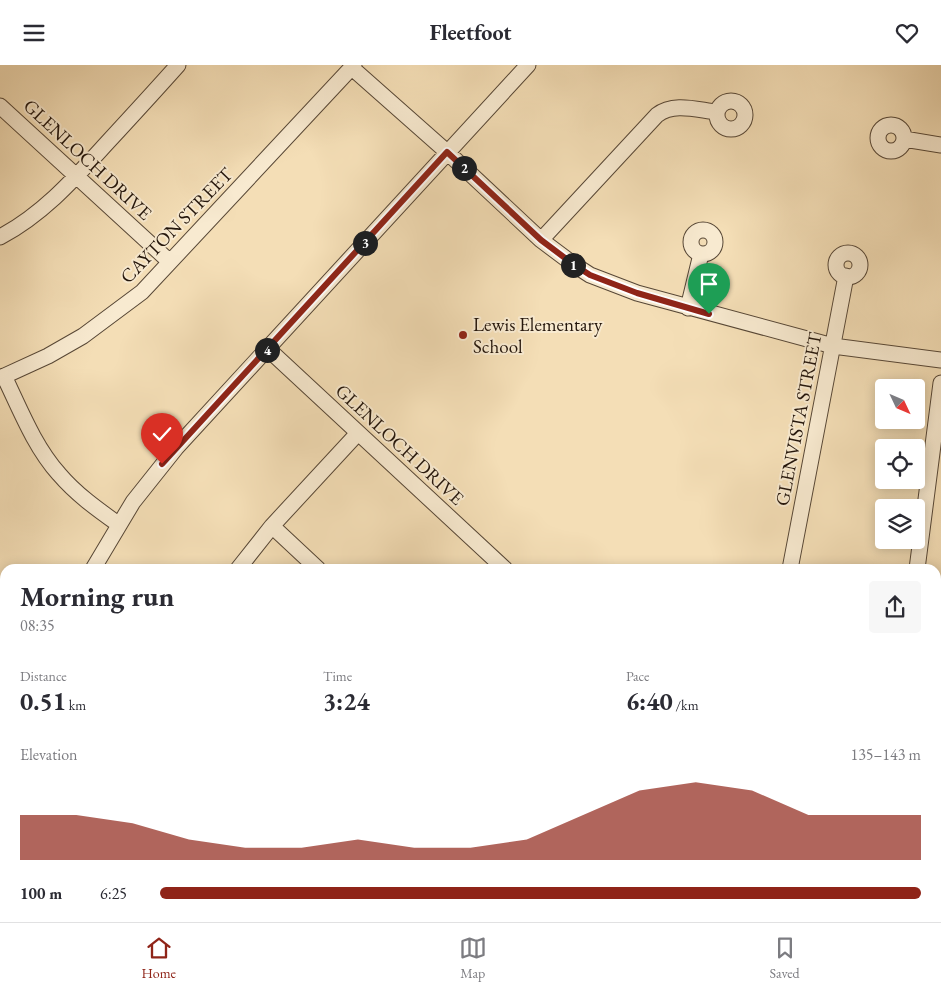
<!DOCTYPE html>
<html lang="en">
<head>
<meta charset="utf-8">
<style>
	body { margin:0; font-family:"EB Garamond",serif; background:#f7f7f7; color:#2b2b33; height:100vh; display:flex; flex-direction:column; font-size:19px; white-space:nowrap }
	* { box-sizing:border-box; margin:0 }
	p { font-size:16px; color:#7c7c81 }
	.icon { flex:none; width:28px; height:28px; fill:none; stroke:currentColor; stroke-width:2; stroke-linecap:round; stroke-linejoin:round }
	.map { position:relative; flex:1; overflow:hidden }
	.side { position:absolute; left:0px; top:499px; width:941px; height:359px; display:flex; flex-direction:column; background:#fff; border-radius:15px 15px 0 0; box-shadow:0 2px 12px #0003 }
	.side>* { flex:none }
	.needle { width:32px; rotate:134deg }
	.fabs { position:absolute; left:875px; top:314px; display:grid; gap:10px }
	.fabs a { display:grid; place-items:center; width:50px; height:50px; border-radius:5px; background:#fff; box-shadow:0 2px 12px #0003; font-size:25px }
	.pin { position:absolute; display:grid; place-items:center; width:42px; height:42px; color:#fff; margin:-51px -21px; border-radius:50% 50% 50% 0; rotate:-45deg; box-shadow:0 0 5px #0007 }
	.pin .icon { rotate:45deg }
	.km { position:absolute; width:25px; height:25px; margin:-12px; border-radius:50%; background:#222; color:#fff; font-size:14px; line-height:25px; text-align:center }
	.round { display:grid; place-items:center; flex:none; width:52px; height:52px; border-radius:5px; background:#f7f7f7 }
	.head { display:flex; align-items:center; justify-content:space-between; height:85px; padding:0 20px }
	h1 { font-size:28px; font-weight:700; line-height:38px }
	.metrics { display:grid; grid-template-columns:repeat(3,1fr); gap:8px; height:85px; padding:5px 20px }
	.metrics div { display:grid; align-content:center }
	.metrics b { font-size:25px; font-weight:700 }
	.metrics small { font-size:14px; font-weight:400 }
	.metrics p { font-size:14px }
	.chart { height:140px; padding:10px 20px }
	.chart p { display:flex; justify-content:space-between }
	.chart svg { width:100%; height:90px; margin-top:5px; fill:#8f2418; opacity:.7 }
	ul { padding:0 20px; list-style:none; font-size:16px }
	li { display:grid; grid-template-columns:80px 60px 1fr; align-items:center; height:38px }
	li i { height:12px; border-radius:6px; background:#8f2418 }
	header { display:flex; justify-content:space-between; align-items:center; height:65px; padding:0 20px; background:#fff; font-size:22px; font-weight:700 }
	.dock { display:flex; justify-content:space-around; align-items:center; height:70px; border-top:1px solid #e1e1e2; background:#fff; font-size:14px; color:#7c7c81 }
	.dock a { display:grid; justify-items:center; gap:2px }
	.dock .selected { color:#8f2418 }
	.map>svg:first-child { display:block }
	.lines { fill:none; stroke-linecap:round; stroke-linejoin:round }
	.minor-casing { stroke:#574736; stroke-width:17 }
	.minor { stroke:#f8ead0; stroke-width:15 }
	.route-casing { stroke:#fff; stroke-width:10 }
	.route { stroke:#8f2418; stroke-width:6 }
	.poi-dot { fill:#8f2418; stroke:#f8ead0; stroke-width:2 }
	.labels { text-anchor:middle; stroke-width:4; stroke-linejoin:round; paint-order:stroke }
	.street-label { font-size:19px; fill:#23150b; stroke:#f8ead0 }
	.poi-label { font-size:19px; fill:#23150b; stroke:#f8ead0; text-anchor:start }
</style>
</head>
<body>
<header><svg class="icon" aria-label="menu" viewBox="0 0 24 24"><path d="M4 6h16M4 12h16M4 18h16"/></svg>Fleetfoot<svg class="icon" aria-label="heart" viewBox="0 0 24 24"><path d="M12 20l-8-8c-3-5 5-10 8-4 3-6 11-1 8 4z"/></svg></header>
<div class="map">
<svg width="941" height="857" viewBox="0 0 941 857">
	<rect width="100%" height="100%" fill="#f4deb6"/>
	<filter id="stains"><feTurbulence type="fractalNoise" baseFrequency=".004" numOctaves="4"/><feColorMatrix values="0 0 0 0 .2 0 0 0 0 .09 0 0 0 0 .02 0 0 0 .5 -.17"/></filter>
	<radialGradient id="worn" r=".72"><stop offset=".6" stop-color="#630" stop-opacity="0"/><stop offset="1" stop-color="#630" stop-opacity=".3"/></radialGradient>
	<g class="lines">
		<g class="minor-casing">
			<path id="minor" d="M 352,3 L 447,87 L 541,175 L 573,199 L 590,210 L 637,228 L 833,281 L 941,295
				M717 50a14 14 0 1 1 28 0a14 14 0 1 1-28 0Z
				M 0,41 L 170,197
				M878 73a13 13 0 1 1 26 0a13 13 0 1 1-26 0Z
				M 904,74 L 941,80
				M691 177a12 12 0 1 1 24 0a12 12 0 1 1-24 0Z
				M 0,172 C 43,149 73,115 106,79 C 130,53 154,27 178,0
				M 541,175 L 657,50 C 674,37 697,45 717,47
				M836 200a12 12 0 1 1 24 0a12 12 0 1 1-24 0Z
				M 688,243 L 701,189
				M 268,284 L 505,504
				M 4,311 C 20,344 34,381 59,409 C 76,429 97,444 118,459
				M 0,313 L 48,291 L 83,271 L 142,227 L 354,0
				M 272,461 L 318,504
				M 93,504 L 133,437 L 176,383 L 528,0
				M 238,504 L 272,461 L 358,368
				M 790,504 L 846,211
				M 917,504 L 941,318
				M 0,527 L 5,532
				M 936,621 L 941,622
				M 0,695 L 5,688
				M 355,852 L 360,857
				M 882,852 L 887,857
				M 586,857 L 590,852
				M 754,857 L 758,852"/>
		</g>
		<use href="#minor" class="minor"/>
	</g>
	<g class="lines">
		<g class="route-casing">
			<path id="route" d="M 162,399 L 447,87 L 541,175 L 573,199 L 590,210 L 637,228 L 709,249"/>
		</g>
		<use href="#route" class="route"/>
	</g>
	<circle class="poi-dot" cx="463" cy="270" r="5"/>
	<g class="labels">
		<g class="street-label">
			<text transform="translate(88 94) rotate(43)" y="7">GLENLOCH DRIVE</text>
			<text transform="translate(176 160) rotate(-46)" y="7">CAYTON STREET</text>
			<text transform="translate(798 354) rotate(-79)" y="7">GLENVISTA STREET</text>
			<text transform="translate(400 379) rotate(43)" y="7">GLENLOCH DRIVE</text>
		</g>
		<g class="poi-label">
			<text x="473" y="266">Lewis Elementary<tspan x="473" dy="22">School</tspan></text>
		</g>
	</g>
	<rect width="100%" height="100%" filter="url(#stains)"/>
	<rect width="100%" height="100%" fill="url(#worn)"/>
</svg>
<div class="fabs">
<a><svg class="needle" viewBox="-14 -14 28 28"><path d="M0-13l5 13h-10z" fill="#e53935"/><path d="M0 13l5-13h-10z" fill="#7c7c81"/></svg></a>
<a><svg class="icon" aria-label="locate" viewBox="0 0 24 24"><circle cx="12" cy="12" r="6"/><path d="M12 2v4M12 18v4M2 12h4M18 12h4"/></svg></a>
<a><svg class="icon" aria-label="layers" viewBox="0 0 24 24"><path d="M12 4l9 5-9 5-9-5zM3 14l9 5 9-5"/></svg></a>
</div>
<div class="pin" style="left:709px;top:249px;background:#1e9e55"><svg class="icon" aria-label="arrive" viewBox="0 0 24 24"><path d="M6 21V4h12l-3 4 3 4H6"/></svg></div>
<div class="pin" style="left:162px;top:399px;background:#d93025"><svg class="icon" aria-label="check" viewBox="0 0 24 24"><path d="M5 12l5 5 9-10"/></svg></div>
<b class="km" style="left:573px;top:200px">1</b>
<b class="km" style="left:464px;top:103px">2</b>
<b class="km" style="left:365px;top:178px">3</b>
<b class="km" style="left:267px;top:285px">4</b>
<section class="side">
<div class="head"><div><h1>Morning run</h1><p>08:35</p></div><a class="round"><svg class="icon" aria-label="share" viewBox="0 0 24 24"><path d="M12 15V3M7 8l5-5 5 5M5 13v7h14v-7"/></svg></a></div>
<div class="metrics">
<div><p>Distance</p><b>0.51<small> km</small></b></div>
<div><p>Time</p><b>3:24</b></div>
<div><p>Pace</p><b>6:40<small> /km</small></b></div>
</div>
<div class="chart"><p><span>Elevation</span>135–143 m</p>
<svg viewBox="0 0 160 44" preserveAspectRatio="none"><path d="M0 44V22L10 22L20 26L30 34L40 38L50 38L60 34L70 38L80 38L90 34L100 22L110 10L120 6L130 10L140 22L150 22L160 22V44z"/></svg>
</div>
<ul>
<li><b>100 m</b>6:25<i style="width:100%"></i></li>
</ul>
</section>
</div>
<nav class="dock">
<a class="selected"><svg class="icon" aria-label="home" viewBox="0 0 24 24"><path d="M3 11l9-7 9 7M6 9v11h12V9"/></svg>Home</a>
<a><svg class="icon" aria-label="map" viewBox="0 0 24 24"><path d="M3 6l6-2 6 2 6-2v14l-6 2-6-2-6 2zM9 4v14M15 6v14"/></svg>Map</a>
<a><svg class="icon" aria-label="saved" viewBox="0 0 24 24"><path d="M7 4h10v16l-5-4-5 4z"/></svg>Saved</a>
</nav>
</body>
</html>
